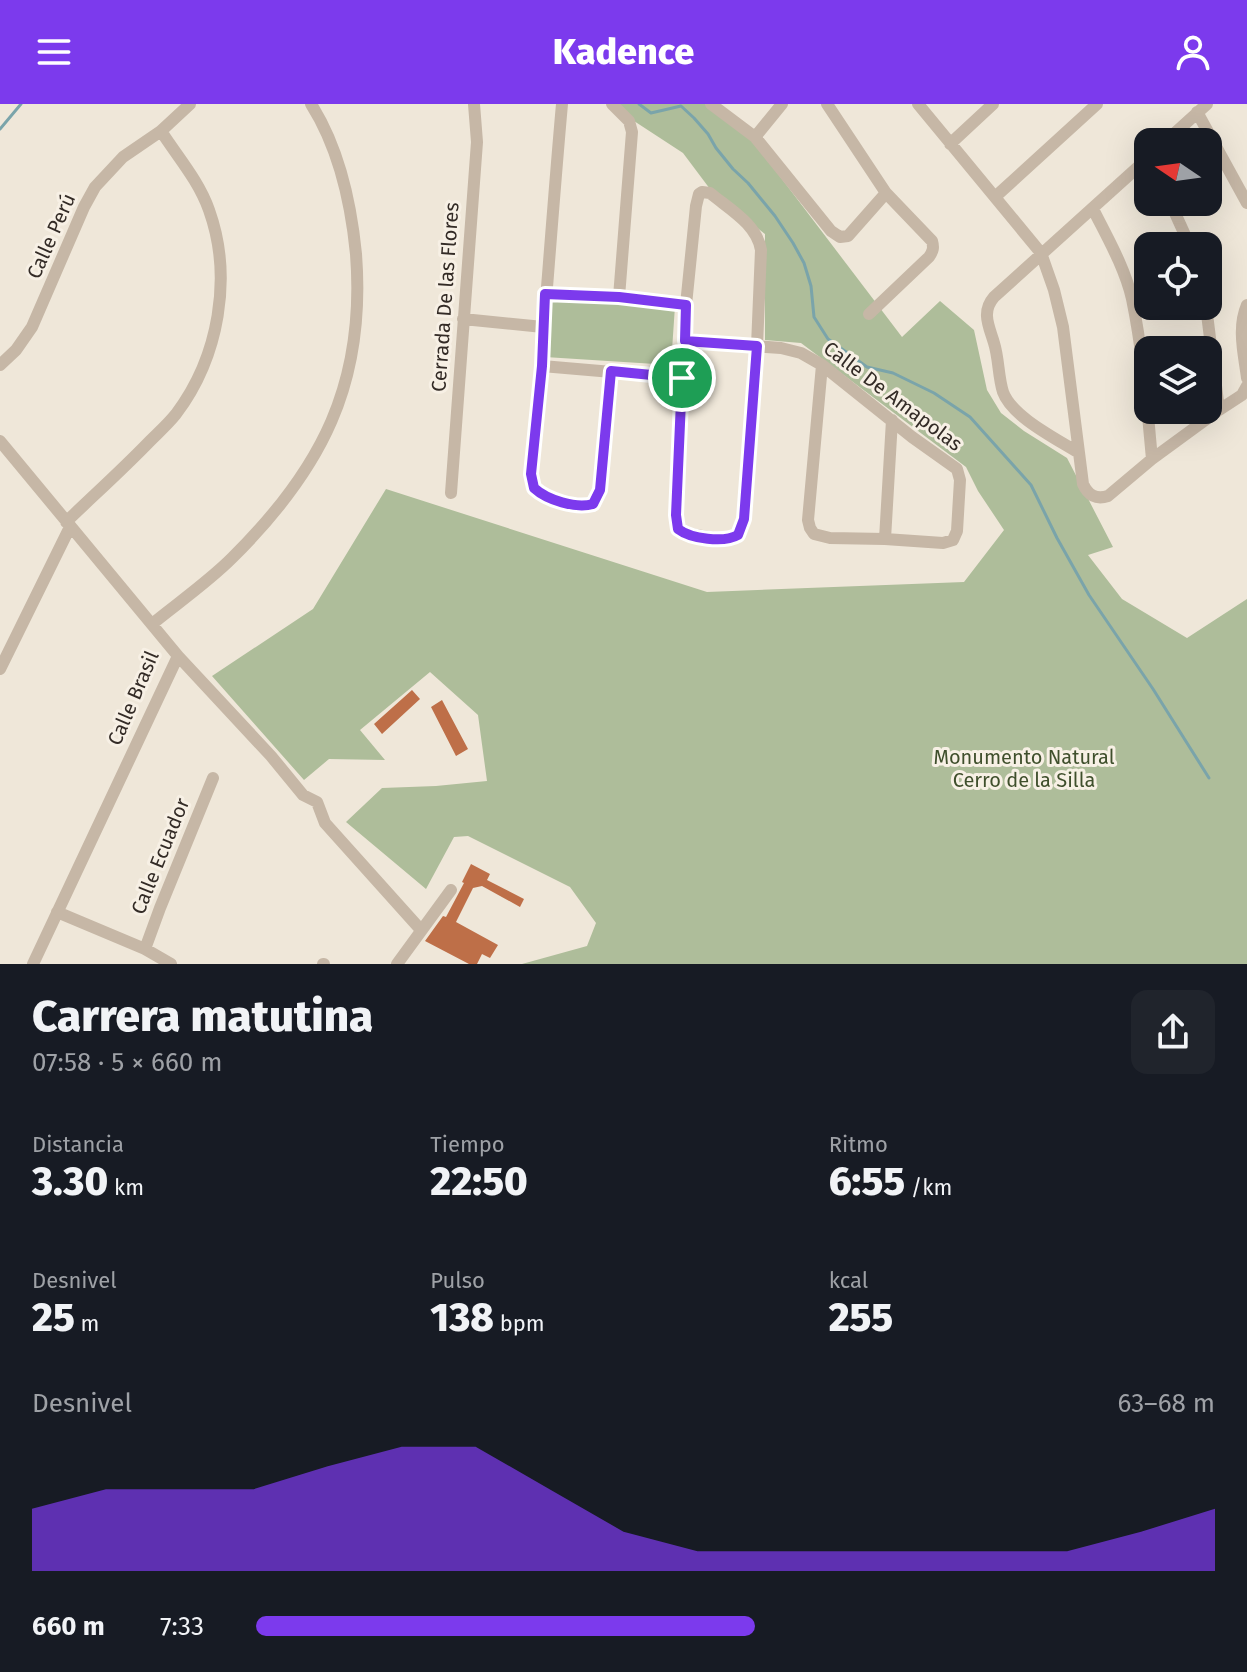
<!DOCTYPE html>
<html lang="es">
<head>
<meta charset="utf-8">
<style>
	body { margin:0; font-family:"Fira Sans",sans-serif; background:#20242c; color:#f1f3f6; height:100vh; display:flex; flex-direction:column; font-size:30px; white-space:nowrap }
	* { box-sizing:border-box; margin:0 }
	p { font-size:26px; color:#9ea1a6 }
	.icon { flex:none; width:44px; height:44px; fill:none; stroke:currentColor; stroke-width:2; stroke-linecap:round; stroke-linejoin:round }
	.map { position:relative; height:860px; overflow:hidden }
	.details { display:flex; flex-direction:column; background:#171b24; flex:1 }
	.details>* { flex:none }
	.needle { width:52px; rotate:283deg }
	.fabs { position:absolute; left:1134px; top:24px; display:grid; gap:16px }
	.fabs a { display:grid; place-items:center; width:88px; height:88px; border-radius:16px; background:#171b24; box-shadow:0 8px 32px #0002; font-size:40px }
	.pin { position:absolute; display:grid; place-items:center; width:68px; height:68px; color:#fff; margin:-34px; border:4px solid #fff; border-radius:50%; box-shadow:0 2px 8px #0007 }
	.round { display:grid; place-items:center; flex:none; width:84px; height:84px; border-radius:16px; background:#20242c }
	.headline { display:flex; align-items:center; justify-content:space-between; height:136px; padding:0 32px }
	h1 { font-size:44px; font-weight:800; line-height:60px }
	.stats { display:grid; grid-template-columns:repeat(3,1fr); gap:12px; height:136px; padding:8px 32px }
	.stats div { display:grid; align-content:center }
	.stats b { font-size:40px; font-weight:800 }
	.stats small { font-size:22px; font-weight:400 }
	.stats p { font-size:22px }
	.chart { height:224px; padding:16px 32px }
	.chart p { display:flex; justify-content:space-between }
	.chart svg { width:100%; height:144px; margin-top:8px; fill:#7c3aed; opacity:.7 }
	ul { padding:0 32px; list-style:none; font-size:26px }
	li { display:grid; grid-template-columns:128px 96px 1fr; align-items:center; height:60px }
	li i { height:20px; border-radius:10px; background:#7c3aed }
	header { display:flex; justify-content:space-between; align-items:center; height:104px; padding:0 32px; background:#7c3aed; color:#fff; font-size:36px; font-weight:800 }
	.map>svg:first-child { display:block }
	.green { fill:#aebd9a }
	.lines { fill:none; stroke-linecap:round; stroke-linejoin:round }
	.stream { stroke:#7aa4aa; stroke-width:3 }
	.building { fill:#be6f48 }
	.minor { stroke:#c6b7a6; stroke-width:12 }
	.route-casing { stroke:#fff; stroke-width:16 }
	.route { stroke:#7c3aed; stroke-width:10 }
	.labels { text-anchor:middle; stroke-width:6; stroke-linejoin:round; paint-order:stroke }
	.street-label { font-size:20px; fill:#332b26; stroke:#f7f0e5 }
	.park-label { font-size:20px; fill:#3f4f2c; stroke:#f7f0e5 }
</style>
</head>
<body>
<header><svg class="icon" aria-label="menu" viewBox="0 0 24 24"><path d="M4 6h16M4 12h16M4 18h16"/></svg>Kadence<svg class="icon" aria-label="person" viewBox="0 0 24 24"><circle cx="12" cy="8" r="4"/><path d="M4 21q1-7 8-7t8 7"/></svg></header>
<div class="map">
<svg width="1247" height="860" viewBox="0 0 1247 860">
	<rect width="100%" height="100%" fill="#efe7d9"/>
	<path class="green" d="M 616,0 L 705,0 L 753,37 L 902,233 L 940,197 L 974,226 L 987,286 L 1001,309 L 1024,327 L 1067,354 L 1113,443 L 1088,451 L 1122,495 L 1187,534 L 1247,495 L 1247,860 L 522,860 L 587,842 L 596,819 L 570,783 L 468,732 L 454,733 L 426,785 L 346,718 L 382,684 L 436,682 L 487,677 L 478,611 L 430,568 L 360,626 L 385,656 L 329,655 L 304,676 L 212,572 L 313,505 L 386,385 L 707,488 L 964,478 L 1004,426 L 978,387 L 966,363 L 801,239 L 765,236 L 765,130 L 713,89 L 683,49 L 634,17 Z
		M 549,194 L 675,202 L 671,261 L 545,253 Z"/>
	<g class="lines">
		<path class="stream" d="M 639,0 L 651,9 L 681,2 L 694,14 L 708,30 L 716,44 L 733,65 L 748,79 L 775,112 L 793,139 L 804,159 L 811,182 L 814,213 L 828,235 L 867,263 L 893,269 L 934,289 L 970,313 L 1031,381 L 1057,434 L 1089,491 L 1153,585 L 1209,674
			M 0,25 L 21,0"/>
	</g>
	<path class="building" d="M 412,586 L 420,595 L 382,630 L 374,620 Z
		M 442,596 L 468,645 L 456,652 L 431,603 Z
		M 471,760 L 490,770 L 487,776 L 524,795 L 520,803 L 482,782 L 473,784 L 456,818 L 498,841 L 490,854 L 482,850 L 477,860 L 469,860 L 425,837 L 443,812 L 446,813 L 464,779 L 462,778 Z"/>
	<g class="lines">
		<path class="minor" d="M 562,0 C 551,123 543,247 531,370 C 531,375 531,379 534,383 C 542,395 580,404 593,400 L 600,386 L 611,267
			M 612,0 L 629,17 L 632,28 L 619,193
			M 711,0 L 755,33 L 831,127 L 840,133 L 848,132 L 886,89
			M 827,0 L 886,89 L 932,137 C 934,144 933,147 929,153 L 869,210
			M 918,0 L 1041,149 L 1054,186 L 1063,223 L 1083,380 C 1088,391 1096,396 1108,392 L 1152,355 L 1219,306 L 1242,291 L 1247,282
			M 1197,8 L 1247,99
			M 755,33 L 782,0
			M 1165,38 L 1207,0
			M 950,40 L 993,0
			M 702,88 L 710,89 C 729,105 757,120 761,146 L 757,242 L 744,415 L 738,431 L 726,436 L 684,429 L 678,425 L 676,418 L 686,201 L 696,102 L 699,90 Z
			M 995,93 L 1097,0
			M 1170,98 L 1190,142
			M 1093,105 C 1107,133 1125,164 1132,195 C 1143,248 1147,302 1152,355
			M 545,190 L 619,193 L 686,201
			M 1247,201 C 1237,224 1244,250 1247,274
			M 1206,202 L 1219,306
			M 463,215 L 543,223
			M 685,237 L 781,244 L 801,249 L 822,261 L 912,333 L 957,365 L 960,376 L 957,427 L 953,436 L 943,439 L 885,435 L 830,434 L 814,430 L 810,424 L 808,416 L 822,261
			M 0,261 L 16,246 L 32,223 L 84,103 L 95,83 L 123,53 L 161,27 L 190,0
			M 542,262 L 682,274
			M 0,337 L 178,552 L 271,652 L 303,691 L 317,698 L 325,719 L 421,826
			M 1079,349 C 1057,335 1012,313 1003,288 C 998,272 999,255 994,239 C 989,222 981,208 994,193 L 1148,54
			M 451,389 L 477,38 L 474,0
			M 66,418 C 94,391 123,365 150,337 C 159,328 168,320 176,310 C 219,253 233,173 209,106 C 199,77 177,52 161,27
			M 885,435 L 892,316
			M 152,520 C 179,498 208,478 232,454 C 322,365 366,279 356,150 C 351,99 339,44 311,0
			M 0,565 L 70,423
			M 57,808 L 145,845 L 171,860
			M 145,845 L 160,804 L 213,674
			M 33,860 L 178,552
			M 323,860 L 324,860
			M 397,860 L 451,786"/>
	</g>
	<g class="lines">
		<g class="route-casing">
			<path id="route" d="M 545,190 L 619,193 L 686,201 L 685,237 L 757,242 L 744,415 L 738,431 C 724,439 691,435 678,425 L 676,411 L 682,274 L 611,267 L 600,386 L 593,400 C 576,405 547,396 534,384 L 531,370 L 542,262 Z"/>
		</g>
		<use href="#route" class="route"/>
	</g>
	<g class="labels">
		<g class="street-label">
			<text transform="translate(51 132) rotate(-66)" y="7">Calle Perú</text>
			<text transform="translate(445 193) rotate(-86)" y="7">Cerrada De las Flores</text>
			<text transform="translate(893 292) rotate(37)" y="7">Calle De Amapolas</text>
			<text transform="translate(133 594) rotate(-67)" y="7">Calle Brasil</text>
			<text transform="translate(160 752) rotate(-68)" y="7">Calle Ecuador</text>
		</g>
		<g class="park-label">
			<text x="1024" y="660">Monumento Natural<tspan x="1024" dy="23">Cerro de la Silla</tspan></text>
		</g>
	</g>
</svg>
<div class="fabs">
<a><svg class="needle" viewBox="-14 -14 28 28"><path d="M0-13l5 13h-10z" fill="#e53935"/><path d="M0 13l5-13h-10z" fill="#9ea1a6"/></svg></a>
<a><svg class="icon" aria-label="locate" viewBox="0 0 24 24"><circle cx="12" cy="12" r="6"/><path d="M12 2v4M12 18v4M2 12h4M18 12h4"/></svg></a>
<a><svg class="icon" aria-label="layers" viewBox="0 0 24 24"><path d="M12 4l9 5-9 5-9-5zM3 14l9 5 9-5"/></svg></a>
</div>
<div class="pin" style="left:682px;top:274px;background:#1e9e55"><svg class="icon" aria-label="arrive" viewBox="0 0 24 24"><path d="M6 21V4h12l-3 4 3 4H6"/></svg></div>
</div>
<section class="details">
<div class="headline"><div><h1>Carrera matutina</h1><p>07:58 · 5 × 660 m</p></div><a class="round"><svg class="icon" aria-label="share" viewBox="0 0 24 24"><path d="M12 15V3M7 8l5-5 5 5M5 13v7h14v-7"/></svg></a></div>
<div class="stats">
<div><p>Distancia</p><b>3.30<small> km</small></b></div>
<div><p>Tiempo</p><b>22:50</b></div>
<div><p>Ritmo</p><b>6:55<small> /km</small></b></div>
</div>
<div class="stats">
<div><p>Desnivel</p><b>25<small> m</small></b></div>
<div><p>Pulso</p><b>138<small> bpm</small></b></div>
<div><p>kcal</p><b>255</b></div>
</div>
<div class="chart"><p><span>Desnivel</span>63–68 m</p>
<svg viewBox="0 0 160 44" preserveAspectRatio="none"><path d="M0 44V25L10 19L20 19L30 19L40 12L50 6L60 6L70 19L80 32L90 38L100 38L110 38L120 38L130 38L140 38L150 32L160 25V44z"/></svg>
</div>
<ul>
<li><b>660 m</b>7:33<i style="width:52%"></i></li>
</ul>
</section>
</body>
</html>
